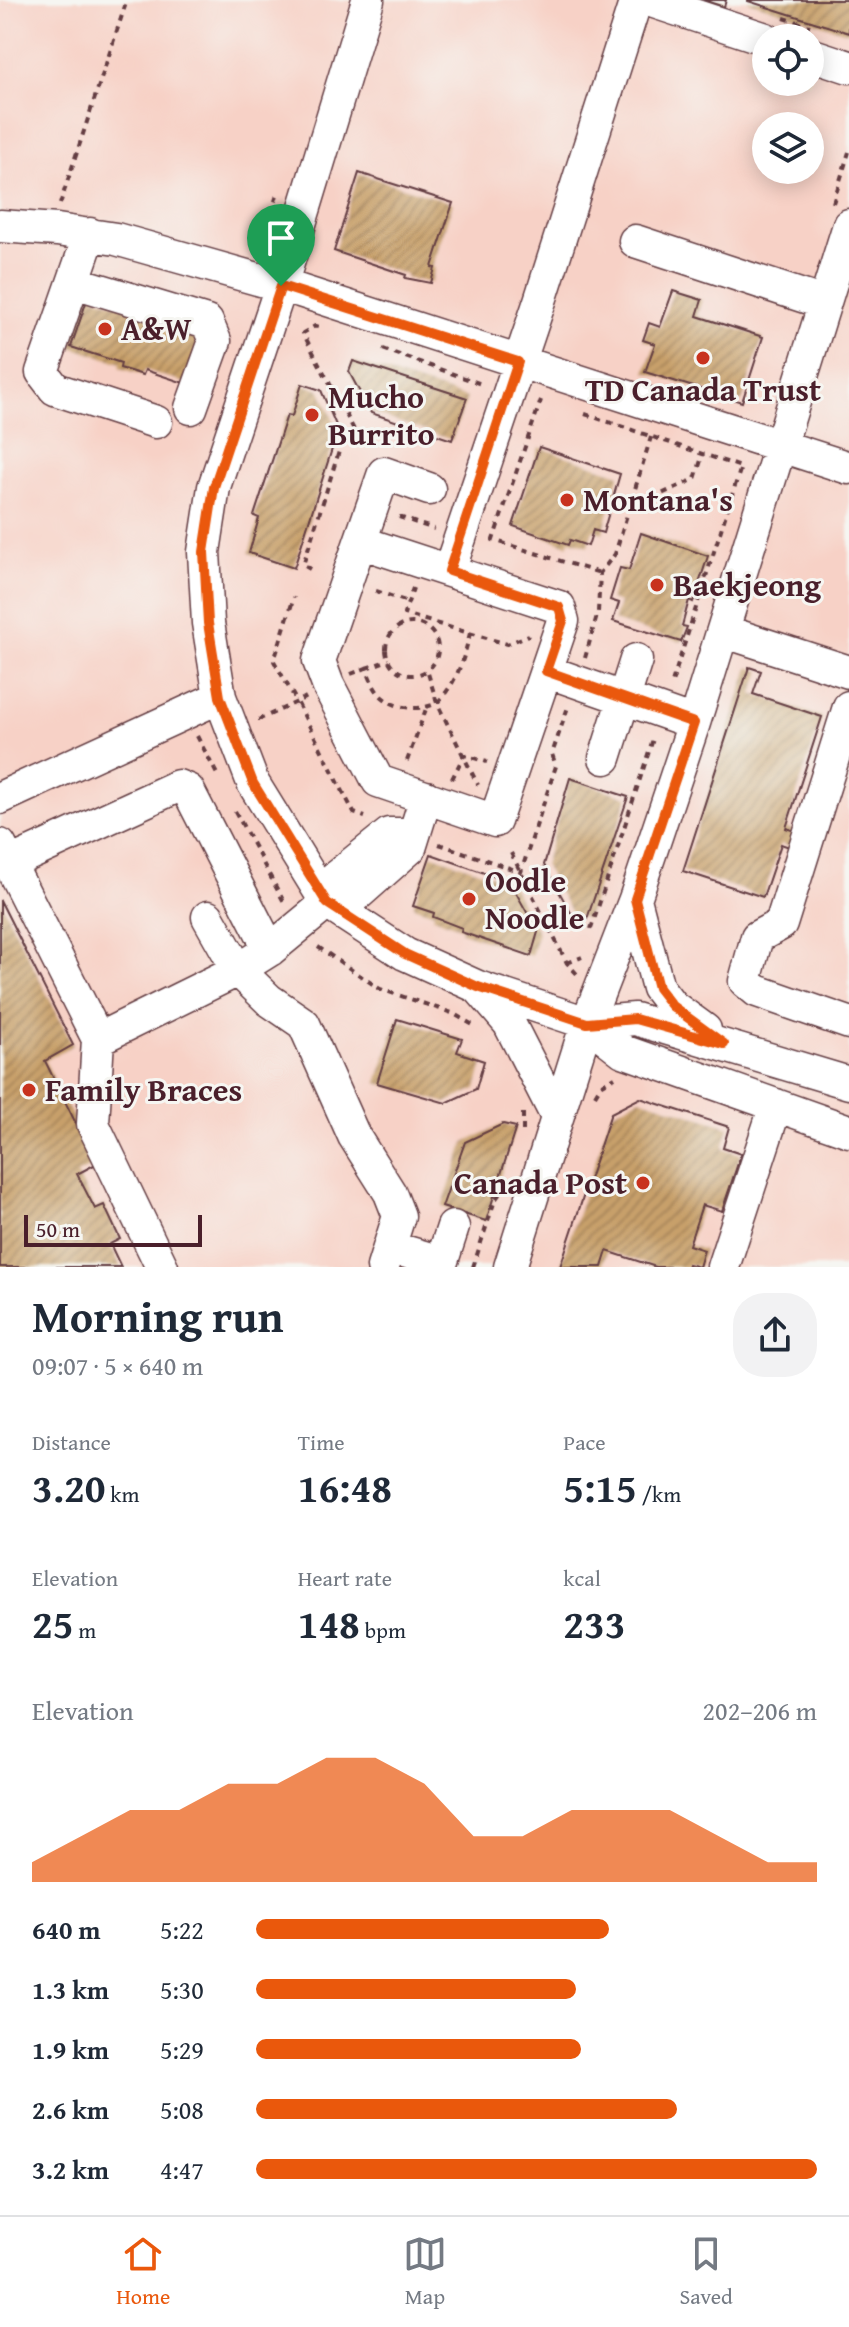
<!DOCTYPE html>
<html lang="en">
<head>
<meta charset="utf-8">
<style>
	body { margin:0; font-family:"Gentium Book Plus",serif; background:#f2f2f3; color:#1f2937; height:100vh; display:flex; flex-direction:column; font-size:30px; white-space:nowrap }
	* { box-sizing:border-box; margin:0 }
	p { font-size:26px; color:#747a83 }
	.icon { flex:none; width:44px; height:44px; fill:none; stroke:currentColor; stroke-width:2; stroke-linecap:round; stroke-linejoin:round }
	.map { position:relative; height:1267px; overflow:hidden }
	.drawer { display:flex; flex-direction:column; background:#fff; flex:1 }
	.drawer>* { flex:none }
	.buttons { position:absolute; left:752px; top:24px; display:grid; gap:16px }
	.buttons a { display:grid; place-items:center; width:72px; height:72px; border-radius:50%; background:#fff; box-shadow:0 4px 20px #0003; font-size:40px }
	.scale { position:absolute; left:24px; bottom:20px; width:178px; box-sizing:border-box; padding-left:8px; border:4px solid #4a1f2b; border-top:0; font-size:22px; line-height:28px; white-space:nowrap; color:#4a1f2b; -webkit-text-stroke:6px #f6f6f2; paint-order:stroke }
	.pin { position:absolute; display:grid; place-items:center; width:68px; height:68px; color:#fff; margin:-82px -34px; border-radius:50% 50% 50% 0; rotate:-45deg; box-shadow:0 0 8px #0007 }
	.pin .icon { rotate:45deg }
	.round { display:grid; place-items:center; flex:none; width:84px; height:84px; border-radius:32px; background:#f2f2f3 }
	.overview { display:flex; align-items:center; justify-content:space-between; height:136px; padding:0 32px }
	h1 { font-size:44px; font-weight:600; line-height:60px }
	.figures { display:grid; grid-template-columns:repeat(3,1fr); gap:12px; height:136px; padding:8px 32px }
	.figures div { display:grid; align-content:center }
	.figures b { font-size:40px; font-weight:600 }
	.figures small { font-size:22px; font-weight:400 }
	.figures p { font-size:22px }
	.chart { height:224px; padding:16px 32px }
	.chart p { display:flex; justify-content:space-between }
	.chart svg { width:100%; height:144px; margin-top:8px; fill:#ea580c; opacity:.7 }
	ul { padding:0 32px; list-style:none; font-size:26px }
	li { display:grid; grid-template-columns:128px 96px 1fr; align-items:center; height:60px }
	li i { height:20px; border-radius:10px; background:#ea580c }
	.tabs { display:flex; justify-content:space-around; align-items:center; height:112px; border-top:2px solid #e0e1e3; background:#fff; font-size:22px; color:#747a83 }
	.tabs a { display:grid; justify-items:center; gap:4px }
	.tabs .current { color:#ea580c }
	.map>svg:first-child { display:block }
	.built { fill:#f7d1c6; fill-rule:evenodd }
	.building { fill:url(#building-hatch) }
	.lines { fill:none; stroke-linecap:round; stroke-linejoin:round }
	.minor-casing { stroke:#633c42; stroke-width:35 }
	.path { stroke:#633c42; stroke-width:4; stroke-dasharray:6 6; stroke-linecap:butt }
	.minor { stroke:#fff; stroke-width:32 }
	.route-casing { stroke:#fff; stroke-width:16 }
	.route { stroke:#ea580c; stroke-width:10 }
	.poi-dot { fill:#c8321e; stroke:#f6f6f2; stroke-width:3 }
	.labels { text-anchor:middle; stroke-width:6; stroke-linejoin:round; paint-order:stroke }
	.poi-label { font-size:32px; font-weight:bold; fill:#4a1f2b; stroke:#f6f6f2; text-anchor:start }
</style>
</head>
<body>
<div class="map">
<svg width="849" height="1267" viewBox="0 0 849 1267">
	<defs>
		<pattern id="building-hatch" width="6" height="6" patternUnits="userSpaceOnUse" patternTransform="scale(2)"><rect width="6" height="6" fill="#c8a06b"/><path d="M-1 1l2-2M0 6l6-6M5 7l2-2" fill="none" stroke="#a48258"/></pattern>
	</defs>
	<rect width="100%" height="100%" fill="#f6f6f2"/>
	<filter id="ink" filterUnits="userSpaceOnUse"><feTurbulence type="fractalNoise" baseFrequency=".0125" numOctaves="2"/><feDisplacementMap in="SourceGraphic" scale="16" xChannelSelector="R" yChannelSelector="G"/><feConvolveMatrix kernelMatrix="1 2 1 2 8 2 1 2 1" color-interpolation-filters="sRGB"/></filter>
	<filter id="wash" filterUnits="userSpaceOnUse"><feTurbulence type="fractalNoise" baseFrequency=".006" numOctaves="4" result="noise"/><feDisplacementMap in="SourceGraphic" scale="32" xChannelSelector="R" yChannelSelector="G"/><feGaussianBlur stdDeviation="1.8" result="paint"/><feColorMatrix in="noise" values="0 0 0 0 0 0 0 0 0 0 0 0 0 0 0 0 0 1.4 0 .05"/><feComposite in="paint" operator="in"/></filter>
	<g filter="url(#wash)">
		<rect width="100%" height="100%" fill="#efe0c3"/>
		<path class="built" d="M 0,0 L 849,0 L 849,1267 L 0,1267 ZM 766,38 L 810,38 L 810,82 L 766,82 ZM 766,126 L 810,126 L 810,170 L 766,170 Z"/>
		<g id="blocks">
			<path class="building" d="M 703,0 L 726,0 L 724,7 Z
				M 849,0 L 849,33 L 748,1 L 748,0 Z
				M 359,173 L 453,203 L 432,267 L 435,268 L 431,283 L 405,278 L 406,275 L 334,251 Z
				M 673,291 L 702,300 L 697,316 L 763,337 L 742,402 L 645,372 L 655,344 L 643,340 L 649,323 L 660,327 Z
				M 89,294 L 206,335 L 190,385 L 145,370 L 143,375 L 120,368 L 121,363 L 71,347 Z
				M 353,361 L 467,398 L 452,440 L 371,413 L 349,372 Z
				M 302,384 L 321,390 L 338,430 L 294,568 L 249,553 L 259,518 L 254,516 L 287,415 L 292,416 Z
				M 539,447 L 620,474 L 603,533 L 593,530 L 588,546 L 570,540 L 568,545 L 513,526 Z
				M 641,533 L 708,556 L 693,602 L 689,600 L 682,626 L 687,627 L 681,642 L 613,621 L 619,603 L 610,600 L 620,568 L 629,570 Z
				M 749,667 L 761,671 L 753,694 L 822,717 L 786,828 L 798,832 L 792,848 L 781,844 L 763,897 L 683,871 Z
				M 570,778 L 628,797 L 587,919 L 571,913 L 544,865 Z
				M 431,854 L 510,882 L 538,932 L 531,956 L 461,932 L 462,928 L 433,917 L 434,913 L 413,906 Z
				M 0,900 L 73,1045 L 45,1061 L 96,1164 L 77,1174 L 95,1209 L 104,1205 L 120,1239 L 110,1244 L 121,1267 L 0,1267 Z
				M 397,1019 L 462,1039 L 457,1052 L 484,1061 L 476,1089 L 446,1103 L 377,1083 Z
				M 640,1098 L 729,1127 L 723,1148 L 741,1154 L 722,1211 L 702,1205 L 689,1245 L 704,1250 L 699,1267 L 688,1264 L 687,1267 L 656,1267 L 607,1251 L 602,1267 L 560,1267 L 611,1113 Z
				M 503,1124 L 516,1127 L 486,1221 L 442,1207 L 465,1142 Z"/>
		</g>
	</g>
	<g filter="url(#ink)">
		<use href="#blocks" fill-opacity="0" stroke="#633c42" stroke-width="2"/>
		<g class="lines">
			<g class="minor-casing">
				<path id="minor" d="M 368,0 L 281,286 L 214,487 L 204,552 L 208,623 L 220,697 L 253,783 L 327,903 L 405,954 L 478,987 L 587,1023 L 623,1051 L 849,1131
					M 648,0 L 766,39
					M 810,54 L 849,67
					M 0,226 L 57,230 L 116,239 L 300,291 L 849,468
					M 90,234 L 42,372 L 55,389 L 156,422
					M 635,241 L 824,303
					M 74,282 L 207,322 L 215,341 L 191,408
					M 360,542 L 559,607 L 563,621 L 495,821 L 378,781 L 328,685 L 319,661 Z
					M 360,542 L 384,473 L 429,489
					M 449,571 L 540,301 L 636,0
					M 723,631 L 849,672
					M 546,671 L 694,723
					M 849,707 L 781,924 L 757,937 L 745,981 L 757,991 L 849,1023
					M 605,758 L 636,660
					M 0,798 L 220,697
					M 0,845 L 98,1039 L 93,1124 L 162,1267
					M 10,863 L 178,786 L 188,790 L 270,950
					M 635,899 L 658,988 L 672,1006 L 705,1030
					M 327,903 L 332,880 L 389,834 L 412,834
					M 208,917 L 238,970 L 269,1000 L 304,1024 L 354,1136 L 390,1193 L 399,1216 L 383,1267
					M 478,987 L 509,1023 L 556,1115
					M 587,1023 L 635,1019 L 849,1083
					M 98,1039 L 238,970 L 270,950 L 327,903 L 349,902 L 410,848 L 426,797
					M 390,1247 L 441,1262
					M 440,1267 L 453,1227
					M 510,1267 L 587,1023 L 635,899 L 694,723 L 849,225
					M 723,1267 L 776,1105"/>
			</g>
			<path class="path" d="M 784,18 L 810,26
				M 833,203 L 849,152
				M 60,204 L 127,0
				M 260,247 L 278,192
				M 318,327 L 315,326 L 303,333 L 361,443
				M 383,349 L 484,385
				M 541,400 L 493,540 L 600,573
				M 585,414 L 741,467 L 671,686
				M 630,508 L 695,479 L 703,454
				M 399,517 L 434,529
				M 310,569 L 303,565 L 341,445 L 358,434
				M 413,588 L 404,614 L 507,644 L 529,635
				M 376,591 L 408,602
				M386 649a26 26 0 1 1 52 0a26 26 0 1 1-52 0Z
				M 470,633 C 463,662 457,682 437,703 L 478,785
				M 585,658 L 598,612 L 600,573 L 615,554 L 651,437
				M 366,668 L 389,660
				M 351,674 L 366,668 C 369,675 372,684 377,691 C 389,709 419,712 437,703 L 427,670
				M 306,697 L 297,702 L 354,813 L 365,817
				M 260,721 L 260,719 L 297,702 L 274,661 L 294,597
				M 197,736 L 219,778
				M 407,761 L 426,709
				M 452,779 L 464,755 L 487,762
				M 235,811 L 284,902
				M 439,844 L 521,872 L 556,766 L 552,754 L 568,707
				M 511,853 L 567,963 L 577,974
				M 591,929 L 654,736
				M 318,947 L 380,989 L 452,1013 L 473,1025
				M 567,963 L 582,957
				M 595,1095 L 601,1085 L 615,1077
				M 523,1131 L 523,1112
				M 473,1267 L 495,1200 L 504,1188"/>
			<use href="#minor" class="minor"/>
		</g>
	</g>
	<g class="lines" filter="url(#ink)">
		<g class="route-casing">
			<path id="route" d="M 281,286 L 518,362 L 449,571 L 559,607 L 563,621 L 546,671 L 694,723 L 635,899 L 658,988 L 672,1006 L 724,1044 L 635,1019 L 587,1023 L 478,987 L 405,954 L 327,903 L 253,783 L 220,697 L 208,623 L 204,552 L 214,487 Z"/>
		</g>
		<use href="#route" class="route"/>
	</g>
	<g class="poi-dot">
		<circle cx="105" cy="329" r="8"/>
		<circle cx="703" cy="358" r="8"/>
		<circle cx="312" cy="415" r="8"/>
		<circle cx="567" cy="500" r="8"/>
		<circle cx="657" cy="585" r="8"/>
		<circle cx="469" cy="899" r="8"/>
		<circle cx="29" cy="1090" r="8"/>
		<circle cx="643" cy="1183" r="8"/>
	</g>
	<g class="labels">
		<g class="poi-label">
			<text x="121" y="340">A&amp;W</text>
			<text x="703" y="401" text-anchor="middle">TD Canada Trust</text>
			<text x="328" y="408">Mucho<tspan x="328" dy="37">Burrito</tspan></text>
			<text x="583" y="511">Montana's</text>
			<text x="673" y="596">Baekjeong</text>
			<text x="485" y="892">Oodle<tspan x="485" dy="37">Noodle</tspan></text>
			<text x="45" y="1101">Family Braces</text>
			<text x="627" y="1194" text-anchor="end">Canada Post</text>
		</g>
	</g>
</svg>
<div class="buttons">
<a><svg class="icon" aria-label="locate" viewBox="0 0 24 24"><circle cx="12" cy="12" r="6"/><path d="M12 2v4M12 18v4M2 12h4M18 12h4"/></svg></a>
<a><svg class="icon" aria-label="layers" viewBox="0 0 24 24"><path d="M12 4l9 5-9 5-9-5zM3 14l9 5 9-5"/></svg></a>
</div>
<div class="scale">50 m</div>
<div class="pin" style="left:281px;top:286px;background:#1e9e55"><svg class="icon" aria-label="arrive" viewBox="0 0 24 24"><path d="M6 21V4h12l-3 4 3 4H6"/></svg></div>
</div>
<section class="drawer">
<div class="overview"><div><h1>Morning run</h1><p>09:07 · 5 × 640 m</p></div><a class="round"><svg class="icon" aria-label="share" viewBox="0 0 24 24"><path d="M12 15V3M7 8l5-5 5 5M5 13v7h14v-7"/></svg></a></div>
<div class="figures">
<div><p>Distance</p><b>3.20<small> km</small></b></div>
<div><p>Time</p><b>16:48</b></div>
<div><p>Pace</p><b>5:15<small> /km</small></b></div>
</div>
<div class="figures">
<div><p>Elevation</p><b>25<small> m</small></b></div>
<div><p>Heart rate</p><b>148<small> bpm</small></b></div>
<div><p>kcal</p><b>233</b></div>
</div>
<div class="chart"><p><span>Elevation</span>202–206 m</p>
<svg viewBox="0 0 160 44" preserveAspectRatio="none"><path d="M0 44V38L10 30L20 22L30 22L40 14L50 14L60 6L70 6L80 14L90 30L100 30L110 22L120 22L130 22L140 30L150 38L160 38V44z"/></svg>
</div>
<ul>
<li><b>640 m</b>5:22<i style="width:63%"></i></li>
<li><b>1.3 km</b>5:30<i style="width:57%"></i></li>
<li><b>1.9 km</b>5:29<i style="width:58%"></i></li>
<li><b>2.6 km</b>5:08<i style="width:75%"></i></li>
<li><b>3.2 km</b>4:47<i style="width:100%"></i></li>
</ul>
</section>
<nav class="tabs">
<a class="current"><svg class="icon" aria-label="home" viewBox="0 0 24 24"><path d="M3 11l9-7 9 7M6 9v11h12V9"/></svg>Home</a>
<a><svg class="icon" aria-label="map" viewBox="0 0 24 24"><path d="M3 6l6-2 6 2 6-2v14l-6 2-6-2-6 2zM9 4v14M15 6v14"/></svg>Map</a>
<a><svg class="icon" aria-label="saved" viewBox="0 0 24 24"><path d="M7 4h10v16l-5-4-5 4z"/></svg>Saved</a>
</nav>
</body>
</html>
